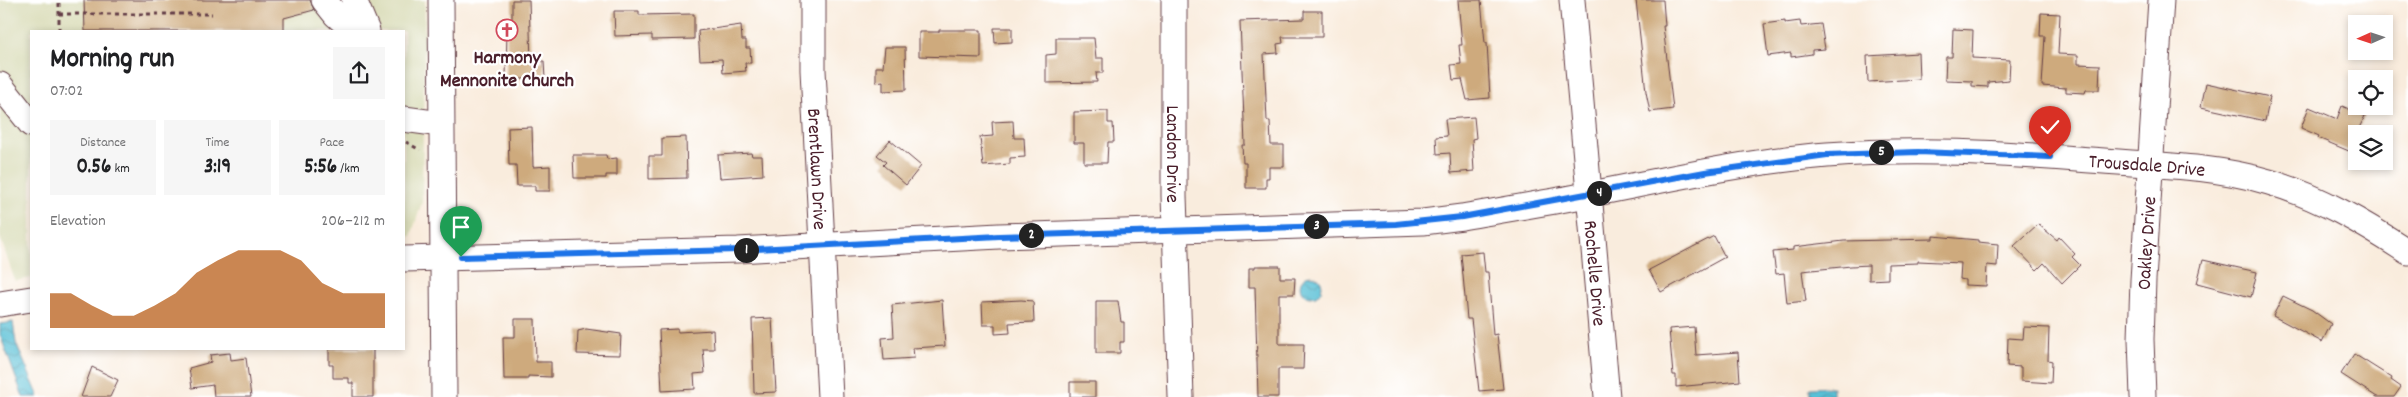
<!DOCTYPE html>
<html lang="en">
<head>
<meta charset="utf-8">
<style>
	body { margin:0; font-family:Dekko,sans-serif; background:#f6f6f6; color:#202124; height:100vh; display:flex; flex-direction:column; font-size:19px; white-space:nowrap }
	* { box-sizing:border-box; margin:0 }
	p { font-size:16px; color:#757577 }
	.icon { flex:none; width:28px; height:28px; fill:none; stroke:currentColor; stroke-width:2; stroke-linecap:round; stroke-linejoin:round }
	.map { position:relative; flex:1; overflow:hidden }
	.details { position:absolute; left:30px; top:30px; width:375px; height:320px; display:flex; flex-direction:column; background:#fff; border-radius:0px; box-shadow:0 2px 8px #0003 }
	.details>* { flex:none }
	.needle { width:32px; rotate:267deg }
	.fabs { position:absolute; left:2348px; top:15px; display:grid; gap:10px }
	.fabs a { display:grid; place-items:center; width:45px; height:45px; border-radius:0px; background:#fff; box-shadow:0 2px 8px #0003; font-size:25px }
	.pin { position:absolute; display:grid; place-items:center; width:42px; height:42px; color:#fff; margin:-51px -21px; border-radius:50% 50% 50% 0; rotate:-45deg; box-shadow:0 0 5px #0007 }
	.pin .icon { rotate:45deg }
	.km { position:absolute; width:25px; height:25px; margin:-12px; border-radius:50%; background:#222; color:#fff; font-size:14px; line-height:25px; text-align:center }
	.round { display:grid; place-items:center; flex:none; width:52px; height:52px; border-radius:0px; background:#f6f6f6 }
	.headline { display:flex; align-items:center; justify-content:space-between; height:85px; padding:0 20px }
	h1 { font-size:28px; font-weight:700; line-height:38px }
	.metrics { display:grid; grid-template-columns:repeat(3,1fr); gap:8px; height:85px; padding:5px 20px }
	.metrics div { display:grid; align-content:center; border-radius:0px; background:#f6f6f6; text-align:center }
	.metrics b { font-size:21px; font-weight:700 }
	.metrics small { font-size:14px; font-weight:400 }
	.metrics p { font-size:14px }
	.chart { height:140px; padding:10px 20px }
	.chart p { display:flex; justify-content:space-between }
	.chart svg { width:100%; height:90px; margin-top:5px; fill:#b45309; opacity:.7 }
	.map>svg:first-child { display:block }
	.built { fill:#dcdebc }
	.water { fill:url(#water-waves); stroke:#527080 }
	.building { fill:#ceaa7d }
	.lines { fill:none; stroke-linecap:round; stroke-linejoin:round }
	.minor-casing { stroke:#643e46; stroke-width:27 }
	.path { stroke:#643e46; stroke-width:3; stroke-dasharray:4 4; stroke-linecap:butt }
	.minor { stroke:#fff; stroke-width:25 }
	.route-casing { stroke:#fff; stroke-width:10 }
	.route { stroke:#1a73e8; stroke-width:6 }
	.labels { text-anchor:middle; stroke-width:4.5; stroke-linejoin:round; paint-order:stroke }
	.poi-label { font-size:20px; font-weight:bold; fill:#4a1f2b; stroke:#fff }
	.street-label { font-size:20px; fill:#4a1f2b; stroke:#fff }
</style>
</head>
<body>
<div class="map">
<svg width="2408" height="397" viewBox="0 0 2408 397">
	<defs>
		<pattern id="water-waves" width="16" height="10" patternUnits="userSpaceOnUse" patternTransform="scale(1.25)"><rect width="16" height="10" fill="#59c0d6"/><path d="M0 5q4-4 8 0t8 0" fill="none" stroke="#4c9bae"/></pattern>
	</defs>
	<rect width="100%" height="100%" fill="#fff"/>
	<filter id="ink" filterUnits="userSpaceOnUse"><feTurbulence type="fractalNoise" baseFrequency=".02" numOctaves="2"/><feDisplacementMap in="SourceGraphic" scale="10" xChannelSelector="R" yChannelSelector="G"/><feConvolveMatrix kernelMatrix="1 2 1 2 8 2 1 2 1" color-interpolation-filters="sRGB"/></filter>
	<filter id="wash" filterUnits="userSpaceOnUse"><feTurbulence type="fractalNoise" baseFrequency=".0096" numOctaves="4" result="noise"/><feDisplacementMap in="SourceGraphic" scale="20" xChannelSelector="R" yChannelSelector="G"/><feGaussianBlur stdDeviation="1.12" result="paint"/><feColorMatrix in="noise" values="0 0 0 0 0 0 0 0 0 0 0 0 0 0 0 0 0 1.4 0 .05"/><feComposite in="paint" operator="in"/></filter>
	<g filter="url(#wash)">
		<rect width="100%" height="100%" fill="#f9ecdd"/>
		<path class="built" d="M 0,0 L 425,0 L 422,202 L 411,236 L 404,237 L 404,31 L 31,31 L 31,278 L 15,281 L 0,237 Z"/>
		<path class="water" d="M1300 286a11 11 0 1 1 22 0a11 11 0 1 1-22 0Z
			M 13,322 L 16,343 L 39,397 L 23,397 L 0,335 L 0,324 Z
			M 1833,387 L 1833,396 L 1810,397 L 1810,388 Z"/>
		<g id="blocks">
			<path class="building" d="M 84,0 L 310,0 L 314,10 L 284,18 L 284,31 L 85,31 Z
				M 512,0 L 529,0 L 531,62 L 544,61 L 545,79 L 506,79 L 507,29 L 512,29 Z
				M 1458,0 L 1481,0 L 1485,43 L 1487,43 L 1490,98 L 1467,100 L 1462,79 L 1453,80 L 1451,65 L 1461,64 L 1459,45 L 1462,45 Z
				M 1636,0 L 1663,0 L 1665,26 L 1663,26 L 1673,109 L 1650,112 L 1646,92 Z
				M 614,11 L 639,11 L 639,15 L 694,14 L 694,39 L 652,40 L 652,35 L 615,36 Z
				M 1304,11 L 1322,11 L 1322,37 L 1282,37 L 1283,43 L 1277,44 L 1278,53 L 1264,54 L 1267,121 L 1270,121 L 1271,145 L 1284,145 L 1284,167 L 1269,167 L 1269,178 L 1266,178 L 1266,188 L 1246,188 L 1246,163 L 1243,163 L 1242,145 L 1245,145 L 1240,21 L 1304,19 Z
				M 2041,13 L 2060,14 L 2058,54 L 2078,55 L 2078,64 L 2100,65 L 2099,90 L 2086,90 L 2085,93 L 2066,92 L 2066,88 L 2042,86 L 2045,36 L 2040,36 Z
				M 1785,21 L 1785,23 L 1800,21 L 1801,26 L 1821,24 L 1825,49 L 1812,50 L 1812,54 L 1791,57 L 1791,53 L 1768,56 L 1764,24 Z
				M 741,25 L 742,40 L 746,40 L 746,48 L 750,48 L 751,63 L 745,63 L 746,71 L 723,73 L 722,59 L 700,60 L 698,31 Z
				M 994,28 L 1012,28 L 1012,42 L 995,43 Z
				M 1953,29 L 1973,30 L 1972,58 L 2010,60 L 2009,80 L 1988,82 L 1988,87 L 1972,86 L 1972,81 L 1945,80 L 1946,57 L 1952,57 Z
				M 939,30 L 981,30 L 981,58 L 919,56 L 919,32 L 939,32 Z
				M 1056,38 L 1094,38 L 1096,58 L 1103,58 L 1103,73 L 1096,73 L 1097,82 L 1046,83 L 1046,55 L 1056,54 Z
				M 885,47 L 905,47 L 906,90 L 883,91 L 883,81 L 876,82 L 876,67 L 883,67 Z
				M 1918,53 L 1919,79 L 1868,82 L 1867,56 Z
				M 2206,83 L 2270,97 L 2265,121 L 2201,107 Z
				M 2342,106 L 2365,116 L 2356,134 L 2356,154 L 2318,138 L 2319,136 L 2301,128 L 2309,107 L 2337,119 Z
				M 1108,111 L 1108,123 L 1113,123 L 1114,142 L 1108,142 L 1107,163 L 1084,163 L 1084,143 L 1074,143 L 1074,112 Z
				M 1474,117 L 1476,138 L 1472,139 L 1474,171 L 1451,173 L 1450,153 L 1437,154 L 1436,137 L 1447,136 L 1445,119 Z
				M 1013,121 L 1014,138 L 1024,138 L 1025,157 L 1010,158 L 1010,164 L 983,166 L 980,137 L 993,136 L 992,122 Z
				M 532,127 L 533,167 L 550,166 L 550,191 L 535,191 L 535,186 L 517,186 L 516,165 L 509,165 L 508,128 Z
				M 686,137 L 687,178 L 649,179 L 649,156 L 662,156 L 662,138 Z
				M 890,140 L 921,166 L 906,185 L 883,165 L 886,162 L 877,155 Z
				M 751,153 L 752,156 L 762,156 L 763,175 L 720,178 L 718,155 Z
				M 573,155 L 606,155 L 607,159 L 617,158 L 617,175 L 606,175 L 606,178 L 574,178 Z
				M 2038,224 L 2057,240 L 2059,237 L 2075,254 L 2072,257 L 2080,265 L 2062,283 L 2044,263 L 2037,270 L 2014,246 Z
				M 1714,236 L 1725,257 L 1661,292 L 1649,270 Z
				M 1933,236 L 1978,240 L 1978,242 L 1998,244 L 1997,266 L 1987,265 L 1986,286 L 1965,285 L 1965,280 L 1960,279 L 1961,263 L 1918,261 L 1918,263 L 1888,264 L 1888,279 L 1869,280 L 1869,265 L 1851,266 L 1802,271 L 1806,301 L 1787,303 L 1784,273 L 1776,274 L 1773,252 L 1793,250 L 1793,247 L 1844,241 L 1933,239 Z
				M 1483,252 L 1485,272 L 1488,272 L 1493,335 L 1497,334 L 1503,389 L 1479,391 L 1471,319 L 1467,319 L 1461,254 Z
				M 2203,260 L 2257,272 L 2251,297 L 2197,283 Z
				M 1255,266 L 1280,266 L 1280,278 L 1295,278 L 1294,294 L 1279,294 L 1279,344 L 1304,344 L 1303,369 L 1278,369 L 1278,397 L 1258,397 L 1255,287 L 1249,287 L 1249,268 L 1255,268 Z
				M 2283,296 L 2312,310 L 2331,324 L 2322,342 L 2273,316 Z
				M 942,300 L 945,346 L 913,348 L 914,358 L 884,360 L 882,338 L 894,337 L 892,305 Z
				M 1021,300 L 1033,301 L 1034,322 L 1009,323 L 1010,333 L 995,334 L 995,325 L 983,325 L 982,302 Z
				M 1096,301 L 1118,301 L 1121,322 L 1124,322 L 1124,342 L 1120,342 L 1120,353 L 1096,353 Z
				M 772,318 L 776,392 L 754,393 L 752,319 Z
				M 515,319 L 535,319 L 536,362 L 551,362 L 551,377 L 528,376 L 528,379 L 504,379 L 503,337 L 515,337 Z
				M 1694,327 L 1696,355 L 1738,352 L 1740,381 L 1676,387 L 1676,375 L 1673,375 L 1669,329 Z
				M 2024,327 L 2049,328 L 2048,360 L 2052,361 L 2051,383 L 2021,381 L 2021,367 L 2007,366 L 2008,338 L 2023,339 Z
				M 586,329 L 621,334 L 620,355 L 577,354 L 578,331 Z
				M 677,329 L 678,332 L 713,330 L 714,349 L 703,349 L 705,373 L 694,374 L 695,389 L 662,391 L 659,330 Z
				M 329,349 L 373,349 L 373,397 L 353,397 L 353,383 L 349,383 L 349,378 L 333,378 L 333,365 L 329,365 Z
				M 230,353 L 231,360 L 246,358 L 251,397 L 214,397 L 213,385 L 192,388 L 189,368 L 211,362 L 210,355 Z
				M 2354,354 L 2392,378 L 2391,380 L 2401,387 L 2394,397 L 2377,397 L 2341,374 Z
				M 92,367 L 118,380 L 110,397 L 81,397 Z
				M 1070,382 L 1095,382 L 1095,397 L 1070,397 Z"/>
		</g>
	</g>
	<g filter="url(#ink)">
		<use href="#blocks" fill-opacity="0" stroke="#643e46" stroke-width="1"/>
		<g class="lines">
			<g class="minor-casing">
				<g id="minor">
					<path d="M 324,0 L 336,15 L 354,31"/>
					<path d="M 354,0 L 367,31"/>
					<path d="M 441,0 L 444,397"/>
					<path id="s1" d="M 813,0 L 813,70 L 830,397"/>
					<path id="s2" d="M 1174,0 L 1174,196 L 1181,397"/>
					<path id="s3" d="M 1572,0 L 1607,397"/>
					<path d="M 0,85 L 31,124"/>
					<path d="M 404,119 L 441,124"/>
					<path id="s4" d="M 404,259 L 738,250 L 999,236 L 1423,222 L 1462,217 C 1507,209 1552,202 1597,193 C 1673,178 1750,161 1827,155 C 1915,148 2003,153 2090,160 C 2150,165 2212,165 2269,182 C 2320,197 2364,223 2408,252"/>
					<path d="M 0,304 L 31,299"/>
					<path id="s5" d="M 2143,397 L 2141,339 L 2143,280 L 2161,0"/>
				</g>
			</g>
			<path class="path" d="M 59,14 L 212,14
				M 59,31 L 59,0
				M 406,142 L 420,150"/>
			<use href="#minor" class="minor"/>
		</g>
	</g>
	<g class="lines" filter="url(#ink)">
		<g class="route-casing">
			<path id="route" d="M 461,257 L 738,250 L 999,236 L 1396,224 L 1462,217 L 1705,172 L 1827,155 L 1918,152 L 2050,157"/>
		</g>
		<use href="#route" class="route"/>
	</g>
	<defs>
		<g id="church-ring" transform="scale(1.125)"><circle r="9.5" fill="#fff" stroke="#d1495b" stroke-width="1.5"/><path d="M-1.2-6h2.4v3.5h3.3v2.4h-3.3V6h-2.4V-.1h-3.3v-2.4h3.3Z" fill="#d1495b"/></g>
	</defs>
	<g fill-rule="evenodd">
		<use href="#church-ring" x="507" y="30"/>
	</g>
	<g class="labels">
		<g class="poi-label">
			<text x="507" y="63">Harmony<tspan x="507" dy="23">Mennonite Church</tspan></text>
		</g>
		<g class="street-label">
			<text dy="7" stroke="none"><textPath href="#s2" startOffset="154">Landon Drive</textPath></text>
			<text dy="7" stroke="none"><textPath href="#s4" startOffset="1750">Trousdale Drive</textPath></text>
			<text dy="7" stroke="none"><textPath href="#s1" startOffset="169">Brentlawn Drive</textPath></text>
			<text dy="7" stroke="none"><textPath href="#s5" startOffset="154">Oakley Drive</textPath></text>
			<text dy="7" stroke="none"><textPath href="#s3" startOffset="274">Rochelle Drive</textPath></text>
		</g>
	</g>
</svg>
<div class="fabs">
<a><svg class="needle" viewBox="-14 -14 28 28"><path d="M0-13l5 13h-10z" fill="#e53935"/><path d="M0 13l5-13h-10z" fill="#757577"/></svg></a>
<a><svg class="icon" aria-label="locate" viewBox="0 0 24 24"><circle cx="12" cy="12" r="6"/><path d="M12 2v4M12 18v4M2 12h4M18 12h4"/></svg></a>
<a><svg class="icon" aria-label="layers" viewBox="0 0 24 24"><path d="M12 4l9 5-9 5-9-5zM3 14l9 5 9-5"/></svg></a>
</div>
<div class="pin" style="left:461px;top:257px;background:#1e9e55"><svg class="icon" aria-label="arrive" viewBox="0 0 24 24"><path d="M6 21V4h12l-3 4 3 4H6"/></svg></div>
<div class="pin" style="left:2050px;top:157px;background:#d93025"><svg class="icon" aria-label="check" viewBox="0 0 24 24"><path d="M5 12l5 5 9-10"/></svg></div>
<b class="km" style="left:746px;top:250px">1</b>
<b class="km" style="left:1031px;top:235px">2</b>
<b class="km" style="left:1316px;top:226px">3</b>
<b class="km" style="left:1599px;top:193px">4</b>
<b class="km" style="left:1881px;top:152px">5</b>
<section class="details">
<div class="headline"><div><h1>Morning run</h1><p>07:02</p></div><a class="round"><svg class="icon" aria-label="share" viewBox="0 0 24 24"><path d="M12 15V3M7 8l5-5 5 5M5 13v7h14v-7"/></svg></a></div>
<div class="metrics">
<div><p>Distance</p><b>0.56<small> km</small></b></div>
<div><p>Time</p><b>3:19</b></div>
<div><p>Pace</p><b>5:56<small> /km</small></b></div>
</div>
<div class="chart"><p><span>Elevation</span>206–212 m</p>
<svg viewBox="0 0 160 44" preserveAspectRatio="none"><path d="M0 44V27L10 27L20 33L30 38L40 38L50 33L60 27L70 17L80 11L90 6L100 6L110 6L120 11L130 22L140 27L150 27L160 27V44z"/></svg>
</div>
</section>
</div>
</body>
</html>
